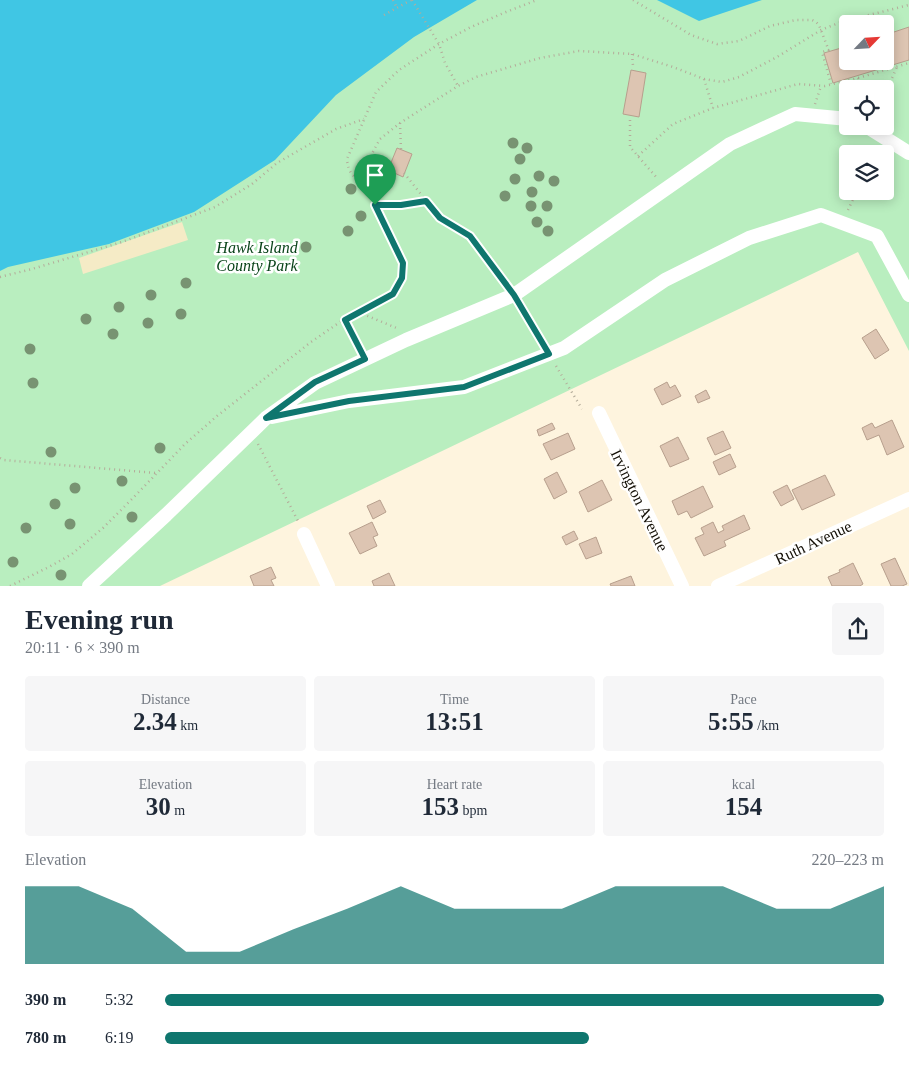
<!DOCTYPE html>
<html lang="en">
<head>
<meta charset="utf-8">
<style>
	body { margin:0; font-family:Georgia,serif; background:#f6f6f7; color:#1f2937; height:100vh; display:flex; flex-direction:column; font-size:19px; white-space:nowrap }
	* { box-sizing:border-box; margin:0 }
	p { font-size:16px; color:#747a83 }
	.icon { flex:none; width:28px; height:28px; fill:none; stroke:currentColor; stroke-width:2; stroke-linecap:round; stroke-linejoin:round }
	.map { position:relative; height:586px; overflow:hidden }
	.drawer { display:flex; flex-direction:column; background:#fff; flex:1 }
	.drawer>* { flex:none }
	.needle { width:32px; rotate:65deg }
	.controls { position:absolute; left:839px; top:15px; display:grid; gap:10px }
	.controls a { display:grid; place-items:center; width:55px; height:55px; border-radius:5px; background:#fff; box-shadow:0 2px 12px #0003; font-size:25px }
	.pin { position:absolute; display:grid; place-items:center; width:42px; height:42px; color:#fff; margin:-51px -21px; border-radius:50% 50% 50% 0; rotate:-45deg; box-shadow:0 0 5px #0007 }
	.pin .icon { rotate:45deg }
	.round { display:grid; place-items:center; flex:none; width:52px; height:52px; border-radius:5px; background:#f6f6f7 }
	.summary { display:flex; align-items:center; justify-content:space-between; height:85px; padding:0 25px }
	h1 { font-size:28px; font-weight:700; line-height:38px }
	.stats { display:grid; grid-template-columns:repeat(3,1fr); gap:8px; height:85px; padding:5px 25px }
	.stats div { display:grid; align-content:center; border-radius:5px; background:#f6f6f7; text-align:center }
	.stats b { font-size:25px; font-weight:700 }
	.stats small { font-size:14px; font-weight:400 }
	.stats p { font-size:14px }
	.chart { height:140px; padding:10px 25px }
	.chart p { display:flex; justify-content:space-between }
	.chart svg { width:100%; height:90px; margin-top:5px; fill:#0f766e; opacity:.7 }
	ul { padding:0 25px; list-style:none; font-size:16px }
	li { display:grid; grid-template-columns:80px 60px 1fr; align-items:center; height:38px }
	li i { height:12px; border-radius:6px; background:#0f766e }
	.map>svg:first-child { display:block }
	.green { fill:#b9eebf; fill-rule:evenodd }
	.sand { fill:#f5ebc6 }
	.water { fill:#40c6e4 }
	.building { fill:#ddc5b2; stroke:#b79f8d }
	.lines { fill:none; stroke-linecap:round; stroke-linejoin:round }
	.path { stroke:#b4ac9a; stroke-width:2.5; stroke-dasharray:1 4; stroke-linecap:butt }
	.minor { stroke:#fff; stroke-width:14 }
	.tree { fill:#789372 }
	.route-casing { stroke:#fff; stroke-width:10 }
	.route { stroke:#0f766e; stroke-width:6 }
	.labels { text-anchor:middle; stroke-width:5; stroke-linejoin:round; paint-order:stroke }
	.park-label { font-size:16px; font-style:italic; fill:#0a441a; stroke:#fff }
	.street-label { font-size:16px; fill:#130f06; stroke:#fff }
</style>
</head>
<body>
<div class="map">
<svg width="909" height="586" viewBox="0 0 909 586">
	<rect width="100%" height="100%" fill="#fef4de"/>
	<path class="green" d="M 0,0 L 909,0 L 909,351 L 858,252 L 160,586 L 0,586 ZM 848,24 L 885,24 L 885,61 L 848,61 ZM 848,89 L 885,89 L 885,126 L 848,126 ZM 848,154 L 885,154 L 885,191 L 848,191 Z"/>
	<path class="sand" d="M 182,222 L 188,240 L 83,274 L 79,258 Z"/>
	<path class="water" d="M 0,0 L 477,0 L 414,37 L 336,95 L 275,160 L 194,212 L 109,244 L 8,267 L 0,271 Z
		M 657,0 L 762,0 L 699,21 Z"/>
	<path class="building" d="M 909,27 L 909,60 L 833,83 L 824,53 L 848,46 L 848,61 L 885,61 L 885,35 Z
		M 631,70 L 646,73 L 639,117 L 623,114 Z
		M 397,148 L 412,154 L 403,177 L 388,170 Z
		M 876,329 L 889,350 L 875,359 L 862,338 Z
		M 667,382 L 670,388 L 675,385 L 681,396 L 662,405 L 654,389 Z
		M 706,390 L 710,398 L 698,403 L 695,396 Z
		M 892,420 L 904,447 L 887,455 L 879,435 L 867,440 L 862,428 L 872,423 L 875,428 Z
		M 552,423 L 555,429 L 539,436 L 537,430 Z
		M 723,431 L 731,448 L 715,455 L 707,438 Z
		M 568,433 L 575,449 L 551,460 L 543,444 Z
		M 678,437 L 689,459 L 670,467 L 660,446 Z
		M 730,454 L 736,467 L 719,475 L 713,462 Z
		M 557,472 L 567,492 L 554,499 L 544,479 Z
		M 825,475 L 835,495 L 802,510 L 792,490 Z
		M 602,480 L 612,500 L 588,512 L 579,492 Z
		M 787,485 L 794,499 L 781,506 L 773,492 Z
		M 703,486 L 713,507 L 691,518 L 687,511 L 678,515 L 672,501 Z
		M 380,500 L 386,512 L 373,519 L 367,506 Z
		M 744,515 L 750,529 L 724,541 L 726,546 L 704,556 L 695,538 L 704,534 L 701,528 L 713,522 L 718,533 L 724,530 L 722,526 Z
		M 372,522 L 378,535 L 373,537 L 377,546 L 360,554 L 349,533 Z
		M 574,531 L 578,539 L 566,545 L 562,537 Z
		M 596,537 L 602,553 L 586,559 L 579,544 Z
		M 895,558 L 907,584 L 902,586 L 891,586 L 881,564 Z
		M 853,563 L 863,584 L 860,586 L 832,586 L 828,577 L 840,572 L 839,570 Z
		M 271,567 L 276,578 L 271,580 L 274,586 L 254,586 L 250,576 Z
		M 389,573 L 395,586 L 374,586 L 372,581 Z
		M 631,576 L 635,586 L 611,586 L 610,584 Z"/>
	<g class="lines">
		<path class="path" d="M 393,0 L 397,8
			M 412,0 L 439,44 L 445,63 L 458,86
			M 633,0 L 691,35 L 717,44 L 739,41 L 770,26 L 796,20 L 812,20 L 816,22 L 819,25 L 829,51
			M 384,15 L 411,0
			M 841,22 L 846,37
			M 829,50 L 822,52 L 831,84
			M 632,54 L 633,66
			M 858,78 L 866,89
			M 704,79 L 713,108
			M 882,89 L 892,78 L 897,67
			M 815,104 L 821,86
			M 885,106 L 890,118 L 890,124
			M 630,120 L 630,147 L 657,178
			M 400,123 L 401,149
			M 638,156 L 673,124 L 713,108 L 798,84 L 825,86 L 858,78 L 909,63
			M 404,173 L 440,218 L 470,236 L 506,284
			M 367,183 C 354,179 348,173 347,159 L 376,92 L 399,70 L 439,44 L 471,27 L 506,12 L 537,0
			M 375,205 L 401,205 L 426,201
			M 848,210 L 857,191
			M 0,277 L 32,269 L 122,242 L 215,207 L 252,184 L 277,163 L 336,129 L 364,119
			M 521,306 L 542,342
			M 358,312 L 399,329
			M 345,319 L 359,347
			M 556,366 L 582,409
			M 258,444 L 298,521
			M 0,458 L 4,460 L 156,473
			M 10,586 L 49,567 L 72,554 L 103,528 L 132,499 L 185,444 L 217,416 L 311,342 L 343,320 L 393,294 L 402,277 L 403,263 L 368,192 L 364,168 L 380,139 L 400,123 L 458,86 L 476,77 L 540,58 L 579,51 L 632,54 L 673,67 L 704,79 L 722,82 L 739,77 L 777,57 L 821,30 L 841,22 L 909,5"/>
		<path class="minor" d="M 866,126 L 909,153
			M 599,413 L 682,586
			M 272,417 L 349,401 L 464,387 L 564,348 L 665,280 L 749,238 L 821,215 L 877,236 L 909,295
			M 304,534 L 328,586
			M 89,586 L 166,515 L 266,418 L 315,383 L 406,340 L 514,295 L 730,144 L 795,114 L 848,119
			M 718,586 L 909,499"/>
	</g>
	<g class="tree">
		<circle cx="513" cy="143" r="5.5"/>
		<circle cx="527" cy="148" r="5.5"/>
		<circle cx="520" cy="159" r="5.5"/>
		<circle cx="539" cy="176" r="5.5"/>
		<circle cx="515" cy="179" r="5.5"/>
		<circle cx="554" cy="181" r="5.5"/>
		<circle cx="351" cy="189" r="5.5"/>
		<circle cx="532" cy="192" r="5.5"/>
		<circle cx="505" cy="196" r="5.5"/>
		<circle cx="531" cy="206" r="5.5"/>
		<circle cx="547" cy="206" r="5.5"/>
		<circle cx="361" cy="216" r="5.5"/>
		<circle cx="537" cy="222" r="5.5"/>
		<circle cx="348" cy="231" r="5.5"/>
		<circle cx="548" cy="231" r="5.5"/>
		<circle cx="306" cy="247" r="5.5"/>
		<circle cx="186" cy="283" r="5.5"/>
		<circle cx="151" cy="295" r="5.5"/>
		<circle cx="119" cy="307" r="5.5"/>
		<circle cx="181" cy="314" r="5.5"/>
		<circle cx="86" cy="319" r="5.5"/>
		<circle cx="148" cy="323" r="5.5"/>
		<circle cx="113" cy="334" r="5.5"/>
		<circle cx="30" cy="349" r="5.5"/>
		<circle cx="33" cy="383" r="5.5"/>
		<circle cx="160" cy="448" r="5.5"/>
		<circle cx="51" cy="452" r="5.5"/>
		<circle cx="122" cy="481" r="5.5"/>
		<circle cx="75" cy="488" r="5.5"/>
		<circle cx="55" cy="504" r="5.5"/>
		<circle cx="132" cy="517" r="5.5"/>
		<circle cx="70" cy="524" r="5.5"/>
		<circle cx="26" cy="528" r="5.5"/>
		<circle cx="13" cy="562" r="5.5"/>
		<circle cx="61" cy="575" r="5.5"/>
	</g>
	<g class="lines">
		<g class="route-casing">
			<path id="route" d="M 426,201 L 440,218 L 470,236 L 514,295 L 549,354 L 464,387 L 349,401 L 266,418 L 315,382 L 365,359 L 345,320 L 393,294 L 402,278 L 403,263 L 375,205 L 401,205 Z"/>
		</g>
		<use href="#route" class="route"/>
	</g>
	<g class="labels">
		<g class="park-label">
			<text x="257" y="253">Hawk Island<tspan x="257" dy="18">County Park</tspan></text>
		</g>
		<g class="street-label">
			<text transform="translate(640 500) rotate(64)" y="6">Irvington Avenue</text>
			<text transform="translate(813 542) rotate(-25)" y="6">Ruth Avenue</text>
		</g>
	</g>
</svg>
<div class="controls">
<a><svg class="needle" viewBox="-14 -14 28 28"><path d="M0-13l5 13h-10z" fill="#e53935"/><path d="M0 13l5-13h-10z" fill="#747a83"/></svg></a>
<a><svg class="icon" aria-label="locate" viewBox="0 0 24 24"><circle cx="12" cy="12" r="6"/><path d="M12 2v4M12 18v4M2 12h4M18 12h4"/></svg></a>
<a><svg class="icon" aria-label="layers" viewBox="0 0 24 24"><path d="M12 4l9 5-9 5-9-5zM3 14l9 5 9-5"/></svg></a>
</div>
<div class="pin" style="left:375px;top:205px;background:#1e9e55"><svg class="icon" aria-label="arrive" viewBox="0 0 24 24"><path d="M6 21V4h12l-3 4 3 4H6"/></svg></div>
</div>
<section class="drawer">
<div class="summary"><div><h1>Evening run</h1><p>20:11 · 6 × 390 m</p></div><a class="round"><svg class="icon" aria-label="share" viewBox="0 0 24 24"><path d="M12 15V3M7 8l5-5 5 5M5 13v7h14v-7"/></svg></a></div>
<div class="stats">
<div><p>Distance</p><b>2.34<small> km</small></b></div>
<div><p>Time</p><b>13:51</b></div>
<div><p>Pace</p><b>5:55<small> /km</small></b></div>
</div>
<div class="stats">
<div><p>Elevation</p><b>30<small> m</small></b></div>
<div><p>Heart rate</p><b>153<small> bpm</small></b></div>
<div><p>kcal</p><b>154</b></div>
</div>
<div class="chart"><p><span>Elevation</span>220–223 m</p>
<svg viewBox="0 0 160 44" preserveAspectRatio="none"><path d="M0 44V6L10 6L20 17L30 38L40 38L50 27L60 17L70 6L80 17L90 17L100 17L110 6L120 6L130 6L140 17L150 17L160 6V44z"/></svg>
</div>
<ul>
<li><b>390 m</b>5:32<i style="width:100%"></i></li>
<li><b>780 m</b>6:19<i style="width:59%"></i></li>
</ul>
</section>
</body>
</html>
